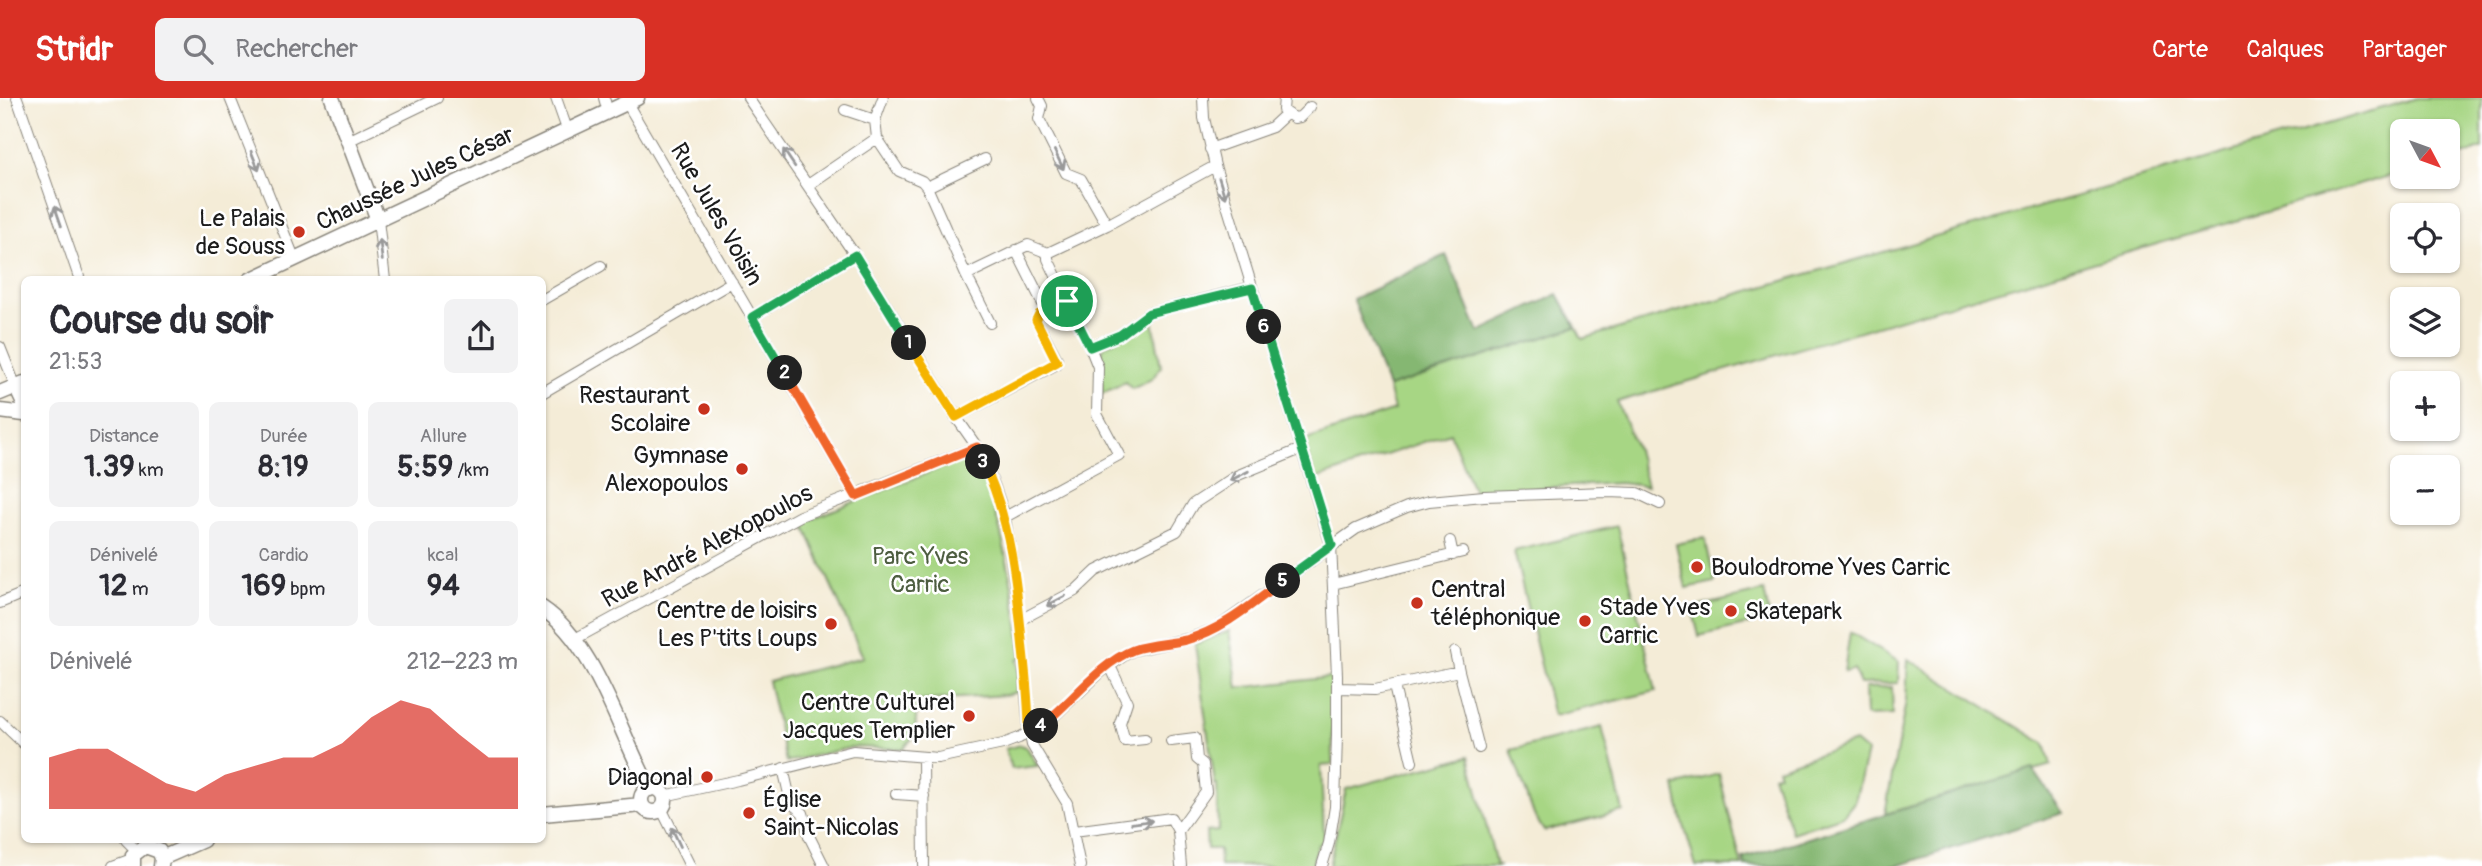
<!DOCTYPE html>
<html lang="fr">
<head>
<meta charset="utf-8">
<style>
	body { margin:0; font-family:Pangolin,sans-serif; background:#f2f2f3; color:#2b2b33; height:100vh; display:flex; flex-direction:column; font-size:26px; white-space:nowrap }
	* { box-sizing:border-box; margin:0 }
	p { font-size:23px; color:#7c7c81 }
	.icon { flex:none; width:38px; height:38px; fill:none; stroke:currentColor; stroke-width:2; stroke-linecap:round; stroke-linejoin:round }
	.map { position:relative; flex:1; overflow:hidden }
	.details { position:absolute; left:21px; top:178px; width:525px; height:567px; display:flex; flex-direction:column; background:#fff; border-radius:10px; box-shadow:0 2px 5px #0004 }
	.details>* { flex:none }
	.needle { width:46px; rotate:131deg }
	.fabs { position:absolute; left:2390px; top:21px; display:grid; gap:14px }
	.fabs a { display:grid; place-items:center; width:70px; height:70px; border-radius:10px; background:#fff; box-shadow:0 2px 5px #0004; font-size:35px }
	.pin { position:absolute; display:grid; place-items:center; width:60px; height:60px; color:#fff; margin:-30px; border:4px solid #fff; border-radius:50%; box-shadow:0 2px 7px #0007 }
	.km { position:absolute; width:35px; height:35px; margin:-18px; border-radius:50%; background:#222; color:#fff; font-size:19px; line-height:35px; text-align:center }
	.round { display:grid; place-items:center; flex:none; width:74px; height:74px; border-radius:10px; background:#f2f2f3 }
	.summary { display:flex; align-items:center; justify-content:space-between; height:119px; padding:0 28px }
	h1 { font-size:38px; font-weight:700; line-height:52px }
	.metrics { display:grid; grid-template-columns:repeat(3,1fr); gap:10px; height:119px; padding:7px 28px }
	.metrics div { display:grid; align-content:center; border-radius:10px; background:#f2f2f3; text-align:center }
	.metrics b { font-size:30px; font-weight:700 }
	.metrics small { font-size:19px; font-weight:400 }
	.metrics p { font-size:19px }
	.chart { height:196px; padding:14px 28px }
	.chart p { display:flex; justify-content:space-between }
	.chart svg { width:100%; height:126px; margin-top:7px; fill:#d93025; opacity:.7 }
	header { display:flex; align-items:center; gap:42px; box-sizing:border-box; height:98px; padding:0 35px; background:#d93025; color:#fff }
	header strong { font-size:33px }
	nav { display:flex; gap:38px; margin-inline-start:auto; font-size:24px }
	.search { width:490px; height:63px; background:#f2f2f3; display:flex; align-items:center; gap:18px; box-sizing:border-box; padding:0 24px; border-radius:10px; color:#7c7c81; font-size:26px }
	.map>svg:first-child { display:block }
	.green { fill:#a7d684; stroke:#627950; stroke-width:2 }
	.forest { fill:#85b772; stroke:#506a47; stroke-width:2 }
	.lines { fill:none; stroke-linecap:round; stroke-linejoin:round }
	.street-casing { stroke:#88847a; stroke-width:12 }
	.secondary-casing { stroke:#88847a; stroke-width:17 }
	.street { stroke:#fff; stroke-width:10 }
	.secondary { stroke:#fff; stroke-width:14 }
	.oneway { stroke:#999 }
	.split-1-casing { stroke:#fff; stroke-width:14 }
	.split-2-casing { stroke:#fff; stroke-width:14 }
	.split-3-casing { stroke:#fff; stroke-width:14 }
	.split-4-casing { stroke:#fff; stroke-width:14 }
	.split-5-casing { stroke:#fff; stroke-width:14 }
	.split-6-casing { stroke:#fff; stroke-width:14 }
	.split-7-casing { stroke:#fff; stroke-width:14 }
	.split-1 { stroke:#f5b400; stroke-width:9 }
	.split-2 { stroke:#22a559; stroke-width:9 }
	.split-3 { stroke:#f0652b; stroke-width:9 }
	.split-4 { stroke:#f5b400; stroke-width:9 }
	.split-5 { stroke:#f0652b; stroke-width:9 }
	.split-6 { stroke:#22a559; stroke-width:9 }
	.split-7 { stroke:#22a559; stroke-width:9 }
	.poi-dot { fill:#c8321e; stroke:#fff; stroke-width:2.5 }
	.labels { text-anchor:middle; stroke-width:5; stroke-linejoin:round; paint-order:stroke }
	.street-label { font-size:24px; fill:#1c1c1c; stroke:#fff }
	.poi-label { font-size:24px; fill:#1c1c1c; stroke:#fff; text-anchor:end }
	.park-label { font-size:24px; fill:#4d5d40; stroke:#fff }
</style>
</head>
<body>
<header>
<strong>Stridr</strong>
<div class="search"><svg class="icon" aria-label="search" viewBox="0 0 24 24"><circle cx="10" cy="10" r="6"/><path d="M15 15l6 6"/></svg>Rechercher</div>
<nav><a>Carte</a><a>Calques</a><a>Partager</a></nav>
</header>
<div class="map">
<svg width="2482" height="768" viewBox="0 0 2482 768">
	<rect width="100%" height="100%" fill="#fff"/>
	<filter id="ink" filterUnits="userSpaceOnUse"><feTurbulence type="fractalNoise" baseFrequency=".0143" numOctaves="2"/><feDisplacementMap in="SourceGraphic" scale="14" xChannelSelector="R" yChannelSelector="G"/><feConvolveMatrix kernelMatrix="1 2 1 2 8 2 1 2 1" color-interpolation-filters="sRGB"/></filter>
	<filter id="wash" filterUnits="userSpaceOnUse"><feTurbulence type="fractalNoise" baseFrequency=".00686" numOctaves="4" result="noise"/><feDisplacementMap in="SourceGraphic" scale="28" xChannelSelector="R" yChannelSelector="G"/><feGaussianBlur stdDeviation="1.57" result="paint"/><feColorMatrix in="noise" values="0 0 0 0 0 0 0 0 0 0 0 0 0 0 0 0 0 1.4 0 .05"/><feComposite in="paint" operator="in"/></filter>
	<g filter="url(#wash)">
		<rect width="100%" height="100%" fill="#f4ecd7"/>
		<path class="green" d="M 2417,0 L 2482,0 L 2482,51 L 2448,61 L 2448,33 L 2403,33 L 2403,74 L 1617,304 L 1637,352 L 1647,388 L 1620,385 L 1474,394 L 1450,335 L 1316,381 L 1303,343 L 1394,312 L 1388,289 L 1576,229 L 1582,241 Z
			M 1153,222 L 1161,269 L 1152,281 L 1132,291 L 1125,284 L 1102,296 L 1100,258 L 1104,249 L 1147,223 Z
			M 968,359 L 977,363 C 1002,421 1015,496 1022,559 L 1017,561 L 1021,593 L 1006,597 L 915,603 L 917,605 L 915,637 L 903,651 L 853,649 L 786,664 L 768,583 L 863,559 L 803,424 Z
			M 1617,428 L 1656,593 L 1553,618 L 1514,453 Z
			M 1705,440 L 1715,484 L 1686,490 L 1676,446 Z
			M 1764,493 L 1770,521 L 1699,538 L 1692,510 Z
			M 1229,533 L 1238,590 L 1332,579 L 1333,666 L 1321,668 L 1324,739 L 1322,746 L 1318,746 L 1312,768 L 1220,768 L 1219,751 L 1207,751 L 1206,734 L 1218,733 L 1217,686 L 1215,686 L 1195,546 Z
			M 1850,534 L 1899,564 L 1898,585 L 1860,586 L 1854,572 L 1844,574 Z
			M 1908,561 L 2045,646 L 2051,667 L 1885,716 L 1906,603 Z
			M 1892,589 L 1893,617 L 1866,618 L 1865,590 Z
			M 1602,629 L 1623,713 L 1544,733 L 1534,717 L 1511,652 Z
			M 1855,644 L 1867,654 L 1855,703 L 1843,718 L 1792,735 L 1773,677 L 1779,675 L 1777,670 Z
			M 1021,647 L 1027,650 L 1038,668 L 1012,671 L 1005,651 Z
			M 1469,658 L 1496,767 L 1500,768 L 1329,768 L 1346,691 Z
			M 1719,676 L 1742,768 L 1696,768 L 1682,721 L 1675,688 Z"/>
		<path class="forest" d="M 1446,157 L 1479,234 L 1558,196 L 1576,229 L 1388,289 L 1353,201 Z
			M 2033,671 L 2063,715 L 1897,768 L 1745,768 L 1743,760 Z"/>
	</g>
	<g filter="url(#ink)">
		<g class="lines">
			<g class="street-casing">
				<path id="street" d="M 17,0 L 80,182
					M 230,0 L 295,162
					M 556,0 L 568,34
					M 604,0 L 608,14
					M 748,0 L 855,157 L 956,319 L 977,349 L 994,387 L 1005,419 L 1020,522 L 1029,633 L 1032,647 L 1067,705 L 1080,768
					M 1038,0 L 1042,8 L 1039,21 L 1066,75 L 1081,81 L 1107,127
					M 1203,0 L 1204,20 L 1215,68 L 1331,447 L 1337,577 L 1337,637 L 1335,709 L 1329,745 L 1322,768
					M 1284,0 L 1283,12 L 1294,20 L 1300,19 L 1310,9
					M 627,5 L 752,219 L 855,157
					M 845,12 L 875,22
					M 877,40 L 875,22 L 883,0
					M 348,43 L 437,0
					M 1210,51 L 1272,29 L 1286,16
					M 808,87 L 877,40 L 899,73 L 922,83 L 927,89 L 966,177 L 1028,147 L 1048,155
					M 927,89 L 985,61
					M 378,122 L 385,182
					M 1016,152 L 1046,212
					M 966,177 L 990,225
					M 542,202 L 601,168
					M 752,219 L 856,398
					M 0,249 L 16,289
					M 1090,249 L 1048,161 L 1048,155 L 1107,127 L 1215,68
					M 542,295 L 732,184
					M 956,319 L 1055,267 L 1057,261 L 1036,222 L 1039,216 L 1067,203
					M 1005,419 L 1119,357 L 1097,316 L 1098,269 L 1090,249 L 1120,237 L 1149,215 L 1252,189
					M 1450,443 L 1453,457
					M 1333,486 L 1463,454
					M 0,505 L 24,495
					M 1020,522 L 1075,493 L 1096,473 L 1177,433 L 1193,406 L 1236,378 L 1301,351
					M 575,541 L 800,418 L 977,349
					M 1455,554 L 1459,573
					M 1110,568 L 1127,604 L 1120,625 L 1125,643 L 1145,641
					M 1394,588 L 1412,664
					M 1338,590 L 1375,591 L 1459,573 L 1479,650
					M 0,623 L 24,646
					M 1171,643 L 1195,640 L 1197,661 L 1203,666 L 1206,694 L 1178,733
					M 923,660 L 924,768
					M 783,670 L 791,705 L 803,715 L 809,738 L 824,768
					M 896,696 L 924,698
					M 664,698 L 738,682 L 853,653 L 938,660 L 1003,646 L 1019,640 L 1050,622 L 1100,575 L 1125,557 L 1134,552 L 1188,541 L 1217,530 L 1356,431 L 1407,409 L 1429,403 L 1484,398 L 1607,394 L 1637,395 L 1660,406
					M 661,710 L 690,768
					M 1074,733 L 1171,720 L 1178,733 L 1181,768
					M 126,742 L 136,752
					M 113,768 L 132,761"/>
			</g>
			<g class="secondary-casing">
				<path id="secondary" d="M 332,0 L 378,122
					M 250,182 L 637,0
					M 16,289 L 24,306
					M 0,295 L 24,285
					M 0,313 L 24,316
					M 542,510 C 596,546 619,635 650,691
					M641 702a12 12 0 1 1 24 0a12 12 0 1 1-24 0Z
					M 542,716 L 642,707
					M 162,760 L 203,742
					M 133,768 L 133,757 L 145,748 L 159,753 L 162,760 L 161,768"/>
			</g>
			<use href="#street" class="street"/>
			<use href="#secondary" class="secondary"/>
		</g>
		<defs><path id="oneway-shaft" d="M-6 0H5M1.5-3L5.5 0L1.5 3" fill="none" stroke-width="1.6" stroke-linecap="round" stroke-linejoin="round" transform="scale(1.75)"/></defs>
		<g class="oneway">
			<use href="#oneway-shaft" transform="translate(789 60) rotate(-124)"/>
			<use href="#oneway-shaft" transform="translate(1059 62) rotate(64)"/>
			<use href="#oneway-shaft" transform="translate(255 63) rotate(68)"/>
			<use href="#oneway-shaft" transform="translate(1222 90) rotate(73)"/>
			<use href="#oneway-shaft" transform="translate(58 118) rotate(-109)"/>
			<use href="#oneway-shaft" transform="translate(381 152) rotate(-97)"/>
			<use href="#oneway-shaft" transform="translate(1239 378) rotate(153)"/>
			<use href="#oneway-shaft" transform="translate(1056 503) rotate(152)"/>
			<use href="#oneway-shaft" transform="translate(1142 724) rotate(-7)"/>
			<use href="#oneway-shaft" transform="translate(676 739) rotate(-115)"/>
		</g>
	</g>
	<g class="lines" filter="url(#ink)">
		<g class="split-1-casing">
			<path id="split-1" d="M 909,245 L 956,319 L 1057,264 L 1036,222 L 1039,216 L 1067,203"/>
		</g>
		<g class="split-2-casing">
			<path id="split-2" d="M 785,275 L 752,219 L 855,157 L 909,245"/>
		</g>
		<g class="split-3-casing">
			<path id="split-3" d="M 785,275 L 856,398 L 977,349 L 983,364"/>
		</g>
		<g class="split-4-casing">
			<path id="split-4" d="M 983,364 C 1011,422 1017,488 1023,552 C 1026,579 1029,606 1029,633 L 1041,628"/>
		</g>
		<g class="split-5-casing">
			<path id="split-5" d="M 1041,628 C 1070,606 1100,565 1133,552 C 1150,546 1169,546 1186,542 C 1224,531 1252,506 1283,483"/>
		</g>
		<g class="split-6-casing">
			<path id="split-6" d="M 1264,229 L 1332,447 L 1283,483"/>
		</g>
		<g class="split-7-casing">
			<path id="split-7" d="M 1067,203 L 1090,249 L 1120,237 L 1149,215 L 1252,190 L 1264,229"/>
		</g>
		<use href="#split-1" class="split-1"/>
		<use href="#split-2" class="split-2"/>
		<use href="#split-3" class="split-3"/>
		<use href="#split-4" class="split-4"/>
		<use href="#split-5" class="split-5"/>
		<use href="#split-6" class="split-6"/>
		<use href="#split-7" class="split-7"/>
	</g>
	<g class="poi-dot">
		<circle cx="299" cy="134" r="7"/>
		<circle cx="704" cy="311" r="7"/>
		<circle cx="742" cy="371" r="7"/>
		<circle cx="1697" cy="469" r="7"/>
		<circle cx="1417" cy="505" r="7"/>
		<circle cx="1731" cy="513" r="7"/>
		<circle cx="1585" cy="523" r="7"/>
		<circle cx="831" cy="526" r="7"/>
		<circle cx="969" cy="618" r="7"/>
		<circle cx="707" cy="679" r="7"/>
		<circle cx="749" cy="715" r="7"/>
	</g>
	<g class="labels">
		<g class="street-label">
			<text transform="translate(415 80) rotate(-25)" y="8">Chaussée Jules César</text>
			<text transform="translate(717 116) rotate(60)" y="8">Rue Jules Voisin</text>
			<text transform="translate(707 448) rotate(-28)" y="8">Rue André Alexopoulos</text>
		</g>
		<g class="poi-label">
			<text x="285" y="128">Le Palais<tspan x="285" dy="28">de Souss</tspan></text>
			<text x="690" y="305">Restaurant<tspan x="690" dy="28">Scolaire</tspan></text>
			<text x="728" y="365">Gymnase<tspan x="728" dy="28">Alexopoulos</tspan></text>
			<text x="1711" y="477" text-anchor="start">Boulodrome Yves Carric</text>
			<text x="1431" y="499" text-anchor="start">Central<tspan x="1431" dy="28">téléphonique</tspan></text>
			<text x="1599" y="517" text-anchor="start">Stade Yves<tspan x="1599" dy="28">Carric</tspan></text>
			<text x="817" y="520">Centre de loisirs<tspan x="817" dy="28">Les P'tits Loups</tspan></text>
			<text x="1745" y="521" text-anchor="start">Skatepark</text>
			<text x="955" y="612">Centre Culturel<tspan x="955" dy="28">Jacques Templier</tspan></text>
			<text x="693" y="687">Diagonal</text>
			<text x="763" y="709" text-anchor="start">Église<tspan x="763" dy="28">Saint-Nicolas</tspan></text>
		</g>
		<g class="park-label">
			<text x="920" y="466">Parc Yves<tspan x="920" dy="28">Carric</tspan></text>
		</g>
	</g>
</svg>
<div class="fabs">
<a><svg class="needle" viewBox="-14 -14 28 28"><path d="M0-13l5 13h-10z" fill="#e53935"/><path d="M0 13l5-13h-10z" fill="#7c7c81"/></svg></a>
<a><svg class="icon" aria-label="locate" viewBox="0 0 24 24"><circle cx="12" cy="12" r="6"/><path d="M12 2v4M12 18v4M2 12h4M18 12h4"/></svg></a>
<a><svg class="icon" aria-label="layers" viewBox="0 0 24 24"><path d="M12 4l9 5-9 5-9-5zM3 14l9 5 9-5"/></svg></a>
<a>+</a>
<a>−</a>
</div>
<div class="pin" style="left:1067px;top:203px;background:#1e9e55"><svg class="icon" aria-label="arrive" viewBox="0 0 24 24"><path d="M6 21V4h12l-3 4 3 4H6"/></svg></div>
<b class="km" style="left:909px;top:245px">1</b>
<b class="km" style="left:785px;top:275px">2</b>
<b class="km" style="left:983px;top:364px">3</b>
<b class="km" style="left:1041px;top:628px">4</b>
<b class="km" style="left:1283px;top:483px">5</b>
<b class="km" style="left:1264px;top:229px">6</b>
<section class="details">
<div class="summary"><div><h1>Course du soir</h1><p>21:53</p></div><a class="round"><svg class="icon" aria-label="share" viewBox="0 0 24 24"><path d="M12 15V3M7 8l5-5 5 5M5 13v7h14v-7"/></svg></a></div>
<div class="metrics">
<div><p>Distance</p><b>1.39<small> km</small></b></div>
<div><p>Durée</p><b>8:19</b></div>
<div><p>Allure</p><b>5:59<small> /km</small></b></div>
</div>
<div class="metrics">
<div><p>Dénivelé</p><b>12<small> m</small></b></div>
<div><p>Cardio</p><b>169<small> bpm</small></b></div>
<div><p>kcal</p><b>94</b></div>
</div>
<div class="chart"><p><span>Dénivelé</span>212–223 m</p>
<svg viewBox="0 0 160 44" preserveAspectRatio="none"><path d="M0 44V26L10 23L20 23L30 29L40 35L50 38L60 32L70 29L80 26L90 26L100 21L110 12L120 6L130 9L140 18L150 26L160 26V44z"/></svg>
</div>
</section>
</div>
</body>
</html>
